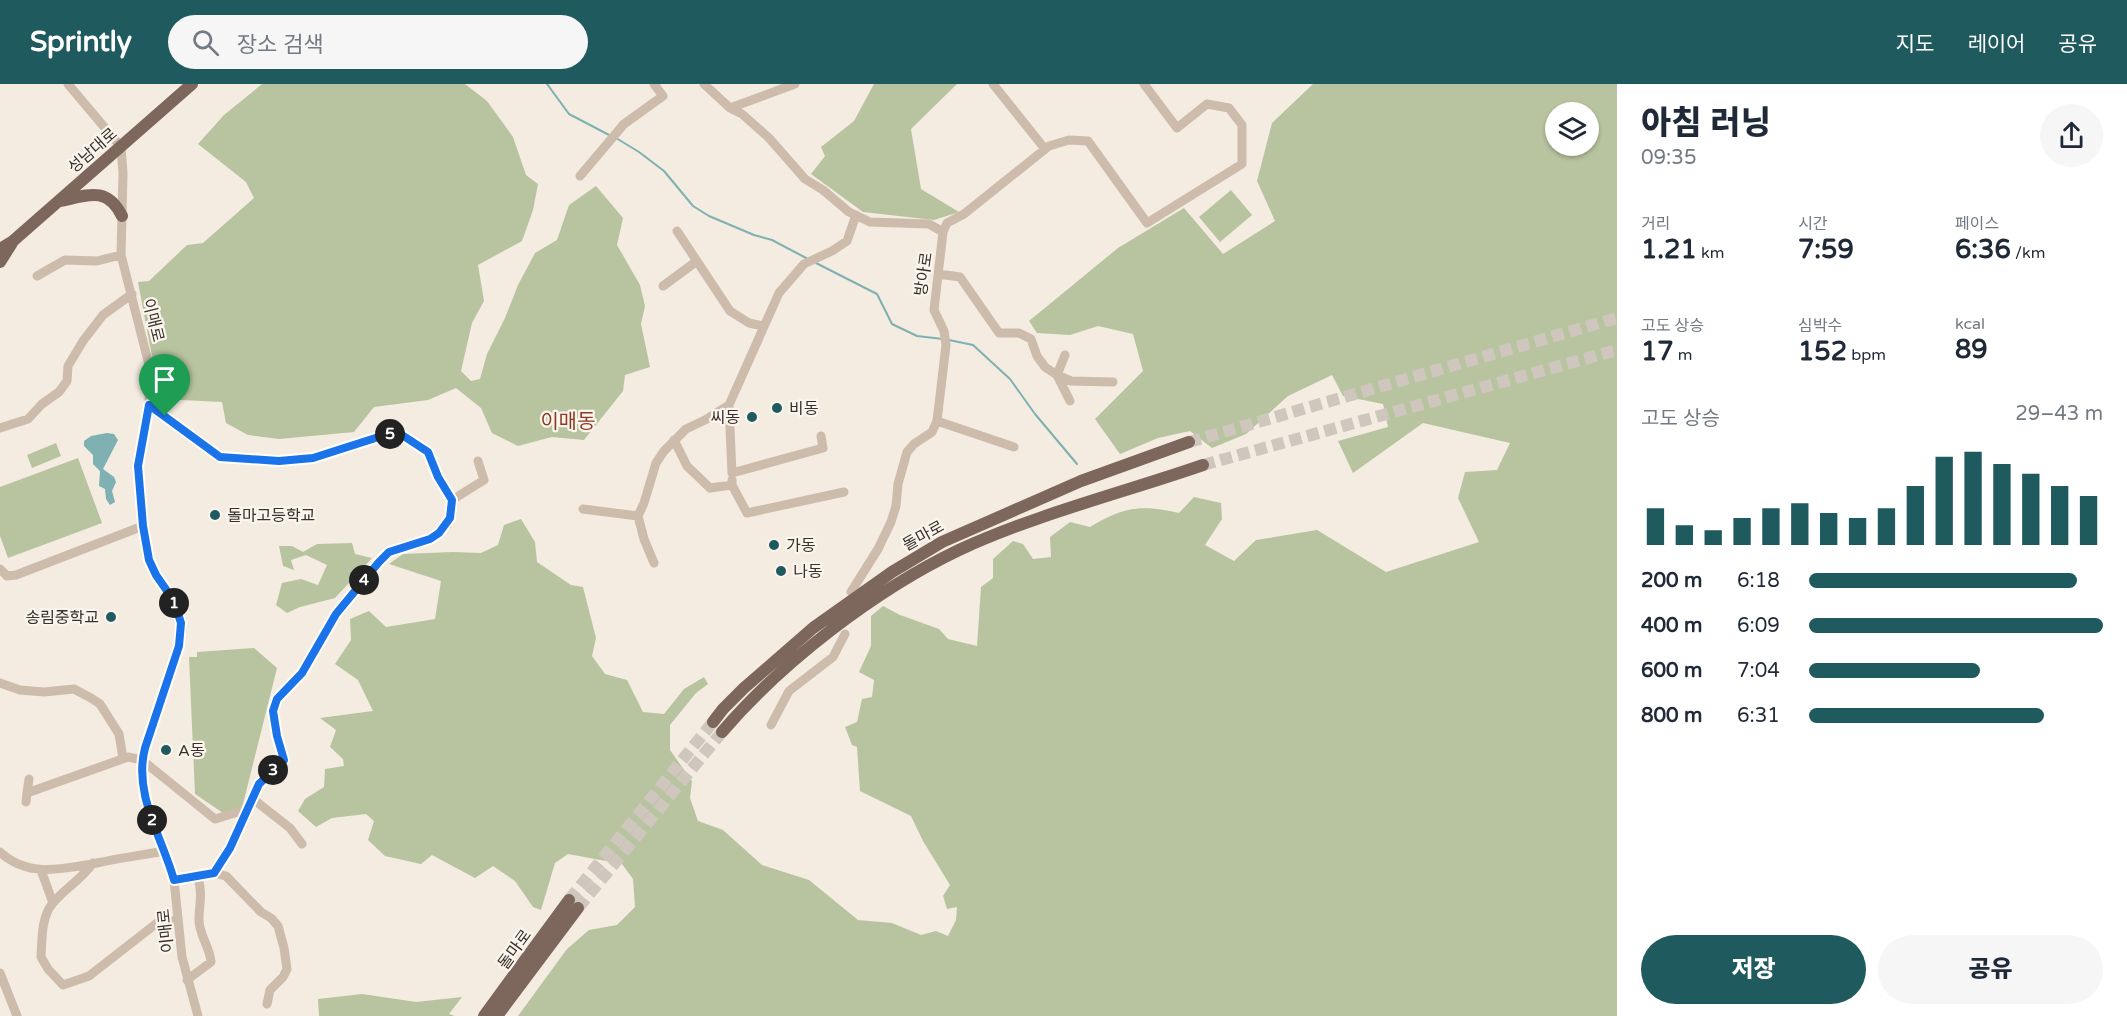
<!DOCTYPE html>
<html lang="ko">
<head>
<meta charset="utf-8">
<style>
	body { margin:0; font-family:"Varela Round","Noto Sans KR",sans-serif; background:#f6f6f7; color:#1f2937; height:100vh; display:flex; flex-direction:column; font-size:22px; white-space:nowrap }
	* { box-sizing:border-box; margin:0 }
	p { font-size:20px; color:#747a83 }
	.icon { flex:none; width:33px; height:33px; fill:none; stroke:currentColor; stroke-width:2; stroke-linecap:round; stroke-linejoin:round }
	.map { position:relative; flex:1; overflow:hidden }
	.panel { display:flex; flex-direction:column; background:#fff; width:510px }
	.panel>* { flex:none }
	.controls { position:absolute; left:1545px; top:18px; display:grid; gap:12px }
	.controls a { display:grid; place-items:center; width:54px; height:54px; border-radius:50%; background:#fff; box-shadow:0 2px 4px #0004; font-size:30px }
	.pin { position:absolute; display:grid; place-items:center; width:51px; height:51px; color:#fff; margin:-62px -26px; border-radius:50% 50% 50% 0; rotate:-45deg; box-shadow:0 0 6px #0007 }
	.pin .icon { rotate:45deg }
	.km { position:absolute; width:30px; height:30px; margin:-15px; border-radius:50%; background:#222; color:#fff; font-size:16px; line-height:30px; text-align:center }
	.round { display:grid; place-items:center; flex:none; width:63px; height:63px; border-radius:32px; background:#f6f6f7 }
	.overview { display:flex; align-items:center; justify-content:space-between; height:102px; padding:0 24px }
	h1 { font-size:33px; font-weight:800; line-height:45px }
	.figures { display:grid; grid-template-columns:repeat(3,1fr); gap:9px; height:102px; padding:6px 24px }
	.figures div { display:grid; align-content:center }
	.figures b { font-size:26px; font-weight:800 }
	.figures small { font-size:16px; font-weight:400 }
	.figures p { font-size:16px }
	.chart { height:168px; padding:12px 24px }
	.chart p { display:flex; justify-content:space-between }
	.chart svg { width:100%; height:108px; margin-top:6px; stroke:#1f5a5e; stroke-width:6 }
	.action { display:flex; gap:12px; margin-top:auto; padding:12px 24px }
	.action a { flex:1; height:69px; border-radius:36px; background:#1f5a5e; color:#fff; font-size:24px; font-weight:800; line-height:69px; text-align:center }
	.action a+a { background:#f6f6f7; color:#1f2937 }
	ul { padding:0 24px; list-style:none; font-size:20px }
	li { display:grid; grid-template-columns:96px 72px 1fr; align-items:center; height:45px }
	li i { height:15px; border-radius:8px; background:#1f5a5e }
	header { display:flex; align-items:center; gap:36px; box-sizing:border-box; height:84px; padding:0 30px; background:#1f5a5e; color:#fff }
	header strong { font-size:28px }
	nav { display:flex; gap:33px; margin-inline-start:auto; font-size:21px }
	.search { width:420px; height:54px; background:#f6f6f7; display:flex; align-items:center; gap:15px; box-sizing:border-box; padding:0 21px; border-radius:33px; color:#747a83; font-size:22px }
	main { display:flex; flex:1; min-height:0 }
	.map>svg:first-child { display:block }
	.green { fill:#b8c4a0; fill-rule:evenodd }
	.water { fill:#7fb0b2 }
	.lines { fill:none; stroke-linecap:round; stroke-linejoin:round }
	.stream { stroke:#7fb0b2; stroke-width:2 }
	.major-tunnel { stroke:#cfc6bd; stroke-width:12; stroke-dasharray:12 6; stroke-linecap:butt }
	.minor { stroke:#cdbbac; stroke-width:9 }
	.major { stroke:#7d675c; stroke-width:12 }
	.route-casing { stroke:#fff; stroke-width:12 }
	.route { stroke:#1a73e8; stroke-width:8 }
	.poi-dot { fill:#1f5a5e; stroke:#fbf5ee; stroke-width:2 }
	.labels { text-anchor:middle; stroke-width:4.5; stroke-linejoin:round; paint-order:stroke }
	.street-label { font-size:16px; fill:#3b302b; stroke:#fbf5ee }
	.poi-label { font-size:16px; fill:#3b302b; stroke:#fbf5ee; text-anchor:start }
	.quarter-label { font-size:20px; fill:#8c3b22; stroke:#fbf5ee }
</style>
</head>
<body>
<header>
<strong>Sprintly</strong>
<div class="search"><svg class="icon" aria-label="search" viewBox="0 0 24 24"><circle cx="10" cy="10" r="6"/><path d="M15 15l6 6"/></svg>장소 검색</div>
<nav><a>지도</a><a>레이어</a><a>공유</a></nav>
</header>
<main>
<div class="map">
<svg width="1617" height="932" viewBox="0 0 1617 932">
	<rect width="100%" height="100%" fill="#f4ebe1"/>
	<path class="green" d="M 262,0 L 465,0 L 487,17 L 513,53 L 526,91 L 538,100 L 533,126 L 522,157 L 478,181 L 484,217 L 472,239 L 461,287 L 471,297 L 480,295 L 487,270 L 505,234 L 518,201 L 535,169 L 557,156 L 569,121 L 596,102 L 623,134 L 617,161 L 640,201 L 645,222 L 641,240 L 650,283 L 625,291 L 623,307 L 584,356 L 552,353 L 518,362 L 492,349 L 481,324 L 456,304 L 428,316 L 374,323 L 354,348 L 279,355 L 248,351 L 226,339 L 222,318 L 160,315 L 138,198 L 149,197 L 187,161 L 203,159 L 254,114 L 246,98 L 198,60 L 224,31 Z
		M 874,0 L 957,0 L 911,45 L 921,105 L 959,128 L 934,136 L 863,128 L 811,90 L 825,72 L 821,63 L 854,37 Z
		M 1313,0 L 1617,0 L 1617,932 L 518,932 L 567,865 L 589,846 L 617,841 L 635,823 L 633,795 L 622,780 L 568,770 L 555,779 L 541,826 L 533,823 L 515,797 L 493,782 L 475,794 L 432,771 L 421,780 L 385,772 L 368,756 L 374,737 L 366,730 L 332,734 L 316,743 L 298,727 L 305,715 L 324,703 L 325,685 L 344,682 L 343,675 L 330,663 L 336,646 L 320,634 L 373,627 L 358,596 L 335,580 L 351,556 L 350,535 L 369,527 L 386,543 L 435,535 L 441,497 L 389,480 L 403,470 L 453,468 L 481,469 L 498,461 L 504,441 L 521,435 L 535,458 L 537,478 L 571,501 L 583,503 L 596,554 L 592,572 L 605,590 L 627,596 L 643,628 L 664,630 L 684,605 L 704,593 L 708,600 L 696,609 L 670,641 L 670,666 L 692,697 L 690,714 L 698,737 L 723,746 L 762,781 L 809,796 L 858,836 L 892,839 L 921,851 L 936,847 L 948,852 L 956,836 L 957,823 L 947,825 L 943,812 L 950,801 L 923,757 L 911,732 L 860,707 L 857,663 L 852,661 L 845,643 L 857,638 L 862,615 L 872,613 L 874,596 L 859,588 L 871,562 L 871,532 L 883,522 L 900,531 L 939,545 L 948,555 L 977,562 L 981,503 L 993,494 L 993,475 L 1013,457 L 1023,460 L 1033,475 L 1051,473 L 1050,453 L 1070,438 L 1090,443 C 1122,423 1142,420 1179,429 L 1194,413 L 1221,419 L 1222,435 L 1205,461 L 1234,477 L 1256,456 L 1317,446 L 1386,488 L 1479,458 L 1458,414 L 1465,388 L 1497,386 L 1510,359 L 1423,339 L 1353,389 L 1338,357 L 1388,343 L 1383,320 L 1343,312 L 1332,291 L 1288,312 L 1246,350 L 1212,364 L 1190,347 L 1158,354 L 1120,370 L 1095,335 L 1143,287 L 1133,250 L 1098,242 L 1070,251 L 1037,249 L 1029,237 L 1118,164 L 1184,124 L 1223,170 L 1275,137 L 1257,97 L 1272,39 ZM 1556,28 L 1588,28 L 1588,62 L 1556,62 Z
		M 1231,106 L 1252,131 L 1220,158 L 1199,133 Z
		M 56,359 L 61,372 L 32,384 L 27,371 Z
		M 78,374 L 102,439 L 8,474 L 0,452 L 0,403 Z
		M 352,459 L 355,470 L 372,474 L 335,514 L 300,523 L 287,529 L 276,521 L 282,499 L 301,495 L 318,501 L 327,481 L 306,471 L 291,476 L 294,486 L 283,482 L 279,462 L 292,462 L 303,468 L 317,460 Z
		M 254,564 L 277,584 L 242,724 L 223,729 L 195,710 L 189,573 L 197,573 L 197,568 Z
		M 362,910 L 416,918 L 462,913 L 449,930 L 455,932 L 319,932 L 318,915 Z"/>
	<path class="water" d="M 107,349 L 114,350 L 118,356 L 103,385 L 114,393 L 116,398 L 112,407 L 115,418 L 110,421 L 106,415 L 105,405 L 99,402 L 100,387 L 93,380 L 93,371 L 84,362 L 84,357 L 91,352 Z"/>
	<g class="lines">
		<path class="stream" d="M 547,0 L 569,30 L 611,52
			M 616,54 L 639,68 L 664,87 L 693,122 L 709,132 L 754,151 L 772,156 L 808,175
			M 816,179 L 877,210 L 892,240 L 917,252 L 943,255
			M 949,256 L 973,261 L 1010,295 L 1035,330 L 1077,380"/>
		<path class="major-tunnel" d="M 1189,358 L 1617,234
			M 1203,381 L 1617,266
			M 569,816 L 713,638
			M 578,824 L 722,648"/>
		<path class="minor" d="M 68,0 L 121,63 L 123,89 L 121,171 L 150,285 L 149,320 L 138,382 L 143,442 L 149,476 L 156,491 L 174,517 L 178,529 L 182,547 L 179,562 L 142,676 L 144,709 L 174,796 L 182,873 L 198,932
			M 704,0 L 730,24 L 742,30 L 769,54 L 805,95 L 823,106 L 849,128 L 870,138 L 929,140 L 943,148 L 934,226 L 944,247 L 946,261 L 937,337 L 932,348 L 914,360 L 907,368 L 898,400 L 896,422 L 891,438 L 878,465 L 851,508
			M 993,0 L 1045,65
			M 730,24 L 795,0
			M 580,92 L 624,40 L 663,12 L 654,0
			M 677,147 L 730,227 L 749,239 L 763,242
			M 943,148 L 947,139 L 964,130 L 1049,62 L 1069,56 L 1088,57 L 1147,139 L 1242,80 L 1242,41 L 1229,24 L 1207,20 L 1177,44 L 1144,0
			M 939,190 L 960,193 L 999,249 L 1019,249 L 1031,255 L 1037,272 L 1045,283 L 1057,291 L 1070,317
			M 37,192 L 65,176 L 97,177 L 121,171
			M 663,202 L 697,177
			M 1065,271 L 1057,291 L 1071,297 L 1113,298
			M 729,321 L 732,389 L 823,364 L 821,352
			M 937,337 L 1014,363
			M 0,344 L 28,335 L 42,320 L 59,308 L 67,297 L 68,282 L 83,257 L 103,231 L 132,210
			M 674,356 L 687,382 L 710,404 L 732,401 L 732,396
			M 732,401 L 747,429 L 844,408
			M 452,416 L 484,396 L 478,377
			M 583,425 L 638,432 L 644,419 L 656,379 L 664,367 L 686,345 L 705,336 L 729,321 L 779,209 L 804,180 L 832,167 L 847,157 L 856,131
			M 638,432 L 644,455 L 654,479
			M 0,485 L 7,492 L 16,491 L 143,442
			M 0,599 L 20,606 L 44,608 L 74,605 L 91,614 L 100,620 L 119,650 L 123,674
			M 771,641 L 789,607 L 833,573 L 845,550
			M 27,709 L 29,695
			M 253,715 L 290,744 L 302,760
			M 26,718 L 27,709 L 128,673 L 142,676 L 215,735 L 248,725 L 259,700 L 284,676 L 277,652 L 273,626 L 277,615 L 302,589 L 336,530 L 379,478 L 389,468 L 430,455 L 439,449 L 447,441 L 452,429 L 452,416 L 438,393 L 427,368 L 402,351 L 388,350 L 313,374 L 279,377 L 220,373 L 149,320
			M 0,768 C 28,794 63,785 97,779 C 119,774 142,771 165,767
			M 93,779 C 80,797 65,804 53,819 C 41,832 42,857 41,873 L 48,885 L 63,901 L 89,892 L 157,839 L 178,836
			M 41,786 L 53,819
			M 214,789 L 230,763 L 248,725
			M 174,796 L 214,789 L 226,792 L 261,828 L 271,834 L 278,842 L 284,864 L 287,885 L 283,893 L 270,906 L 267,920
			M 0,889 L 17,932
			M 187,896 L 211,878 C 210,863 199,851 199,836 C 199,818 203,813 198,793"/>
		<path class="major" d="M 61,117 C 88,111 107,102 122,132
			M 0,165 L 13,157 L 192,0
			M 0,178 L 12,159
			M 713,638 L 723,625 L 744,604 L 813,544 L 892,488 L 942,458 L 1081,397 L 1189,358
			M 722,648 C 782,578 875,506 959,466 C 1037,430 1122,409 1203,381
			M 484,932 L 569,816
			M 497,932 L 578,824"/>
	</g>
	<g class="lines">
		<g class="route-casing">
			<path id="route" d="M 149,321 L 220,373 L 279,377 L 313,374 L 388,350 L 402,351 L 428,368 L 438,393 L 452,416 L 450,434 L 439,449 L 430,455 L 389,468 L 379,478 L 336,530 L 302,589 L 277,615 L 273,627 L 277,652 L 284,676 L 259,700 L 230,764 L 214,789 L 174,796 C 162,753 133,710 145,664 L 179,562 L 181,539 L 174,517 L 156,491 L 149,476 L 143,442 L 138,382 Z"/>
		</g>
		<use href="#route" class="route"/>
	</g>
	<g class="poi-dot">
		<circle cx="777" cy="324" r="6"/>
		<circle cx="752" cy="333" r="6"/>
		<circle cx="215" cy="431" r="6"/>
		<circle cx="774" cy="461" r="6"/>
		<circle cx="781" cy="487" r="6"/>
		<circle cx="111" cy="533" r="6"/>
		<circle cx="166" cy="666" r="6"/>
	</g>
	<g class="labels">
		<g class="street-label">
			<text transform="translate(92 66) rotate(-41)" y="6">성남대로</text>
			<text transform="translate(923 190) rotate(-82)" y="6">방아로</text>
			<text transform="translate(154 236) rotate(76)" y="6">이매로</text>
			<text transform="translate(923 451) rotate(-29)" y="6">돌마로</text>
			<text transform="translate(165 847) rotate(-96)" y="6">이매로</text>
			<text transform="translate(514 865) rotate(-54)" y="6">돌마로</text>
		</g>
		<g class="poi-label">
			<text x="789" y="330">비동</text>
			<text x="740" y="339" text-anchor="end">씨동</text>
			<text x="227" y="437">돌마고등학교</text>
			<text x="786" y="467">가동</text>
			<text x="793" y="493">나동</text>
			<text x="99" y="539" text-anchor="end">송림중학교</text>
			<text x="178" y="672">A동</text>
		</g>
		<g class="quarter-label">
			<text x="568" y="344">이매동</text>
		</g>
	</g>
</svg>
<div class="controls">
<a><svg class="icon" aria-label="layers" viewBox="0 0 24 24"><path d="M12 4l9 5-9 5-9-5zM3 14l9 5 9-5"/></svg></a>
</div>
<div class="pin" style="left:165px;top:332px;background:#1e9e55"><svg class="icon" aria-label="arrive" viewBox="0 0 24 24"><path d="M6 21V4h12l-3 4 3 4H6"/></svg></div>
<b class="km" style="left:174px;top:519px">1</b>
<b class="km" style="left:152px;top:736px">2</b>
<b class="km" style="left:273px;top:686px">3</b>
<b class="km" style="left:364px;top:496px">4</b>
<b class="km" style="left:390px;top:350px">5</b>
</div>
<section class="panel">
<div class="overview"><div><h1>아침 러닝</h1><p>09:35</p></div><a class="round"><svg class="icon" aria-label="share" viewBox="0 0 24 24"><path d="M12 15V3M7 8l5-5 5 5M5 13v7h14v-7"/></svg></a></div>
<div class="figures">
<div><p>거리</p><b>1.21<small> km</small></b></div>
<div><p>시간</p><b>7:59</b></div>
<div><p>페이스</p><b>6:36<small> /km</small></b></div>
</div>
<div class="figures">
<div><p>고도 상승</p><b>17<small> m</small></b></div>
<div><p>심박수</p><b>152<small> bpm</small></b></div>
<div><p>kcal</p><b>89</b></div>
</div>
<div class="chart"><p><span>고도 상승</span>29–43 m</p>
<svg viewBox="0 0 160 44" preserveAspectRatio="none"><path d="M5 44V29M15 44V36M25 44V38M35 44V33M45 44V29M55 44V27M65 44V31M75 44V33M85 44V29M95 44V20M105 44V8M115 44V6M125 44V11M135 44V15M145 44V20M155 44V24"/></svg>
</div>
<ul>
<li><b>200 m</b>6:18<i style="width:91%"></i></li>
<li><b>400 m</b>6:09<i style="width:100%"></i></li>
<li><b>600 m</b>7:04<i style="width:58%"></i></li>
<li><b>800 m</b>6:31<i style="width:80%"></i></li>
</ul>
<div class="action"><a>저장</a><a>공유</a></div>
</section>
</main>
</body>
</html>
